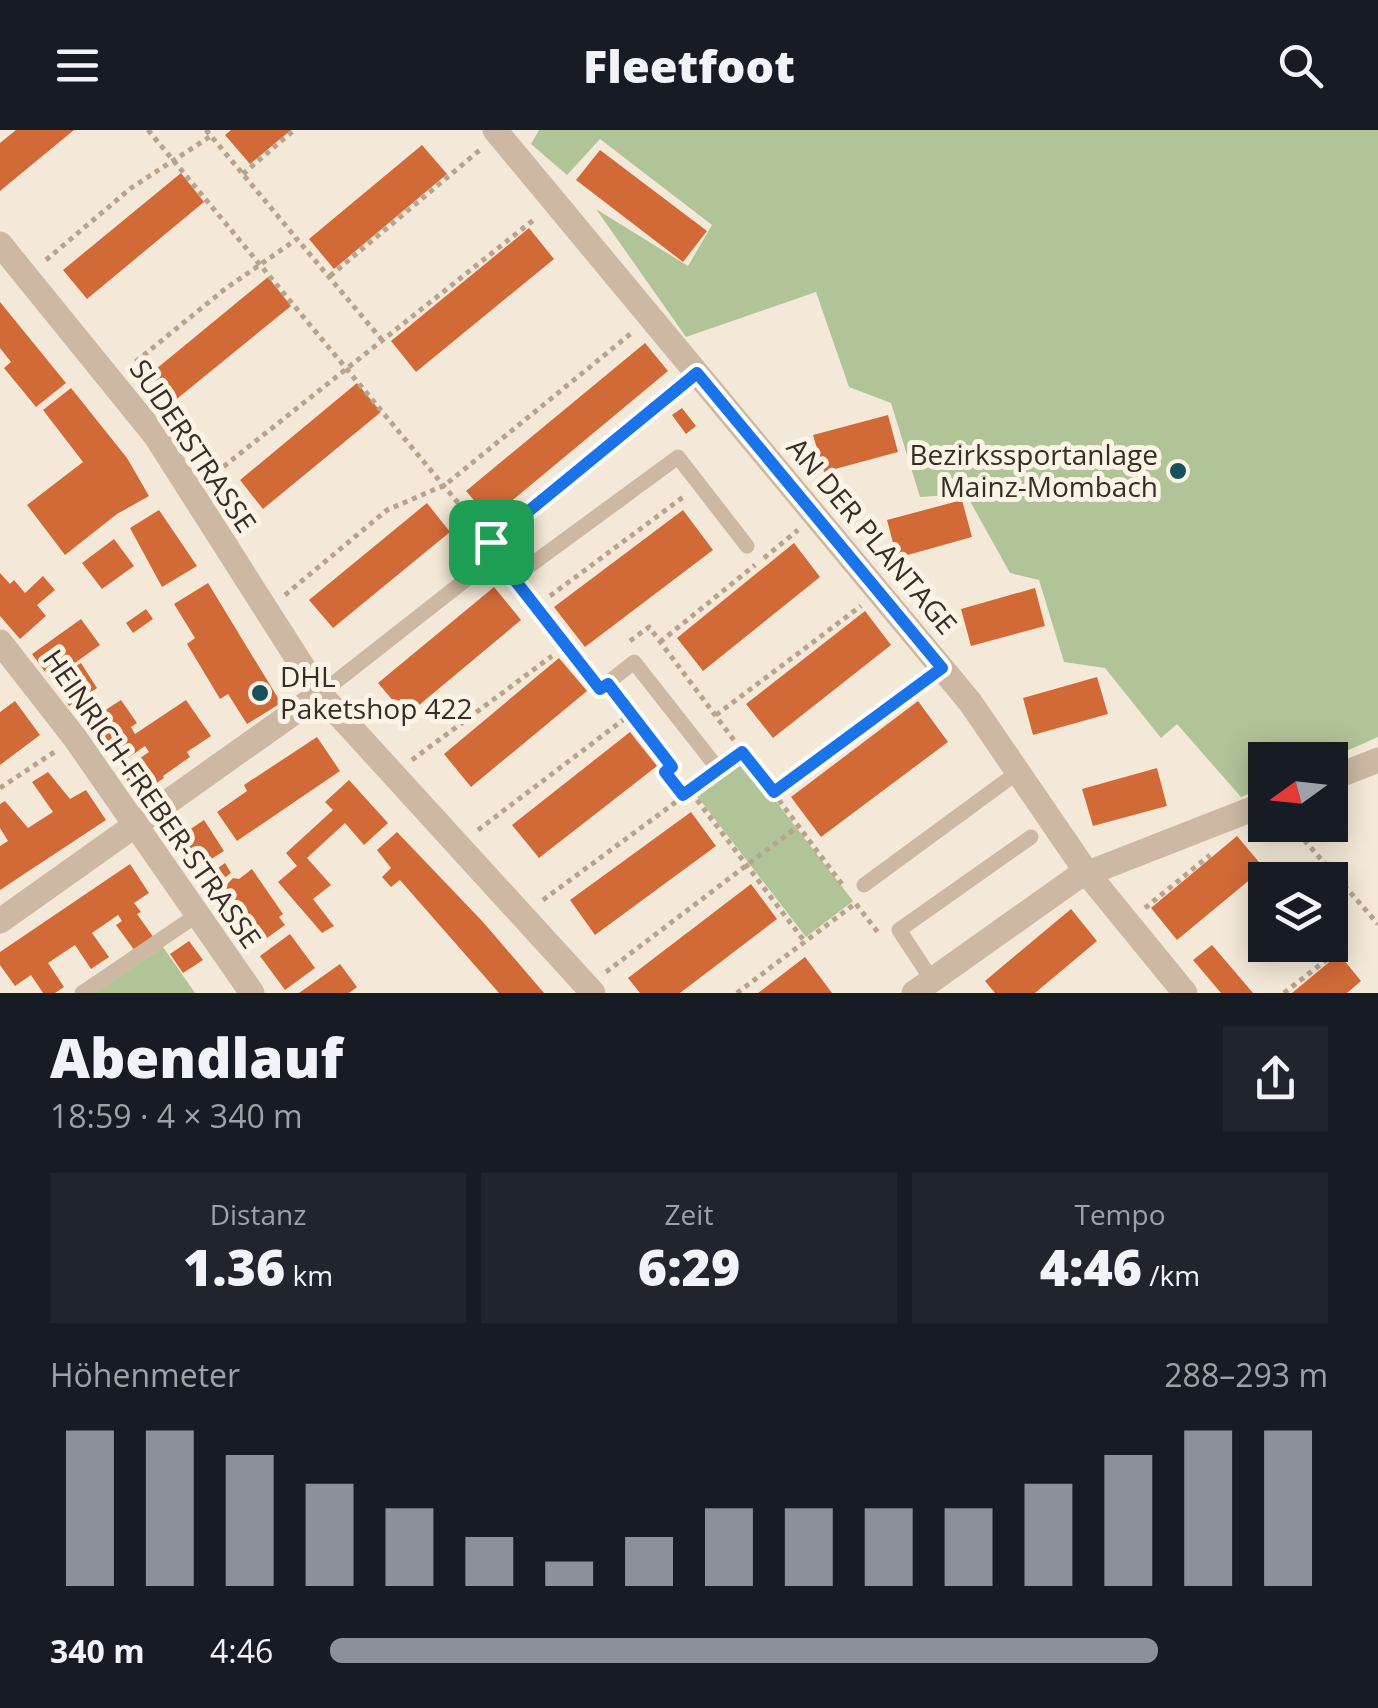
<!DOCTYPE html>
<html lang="de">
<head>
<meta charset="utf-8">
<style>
	body { margin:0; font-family:"Open Sans",sans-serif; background:#20242c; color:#f1f3f6; height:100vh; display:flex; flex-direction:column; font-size:38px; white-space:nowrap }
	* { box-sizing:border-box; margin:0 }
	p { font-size:32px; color:#9ea1a6 }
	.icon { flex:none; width:55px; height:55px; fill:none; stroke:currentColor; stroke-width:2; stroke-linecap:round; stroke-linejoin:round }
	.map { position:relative; height:863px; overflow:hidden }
	.panel { display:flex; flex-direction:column; background:#171b24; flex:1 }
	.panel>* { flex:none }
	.needle { width:65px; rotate:255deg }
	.controls { position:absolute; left:1248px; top:612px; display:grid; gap:20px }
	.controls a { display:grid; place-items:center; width:100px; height:100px; border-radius:0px; background:#171b24; box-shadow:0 5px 25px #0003; font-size:50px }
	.pin { position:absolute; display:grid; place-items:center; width:85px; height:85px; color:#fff; margin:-42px; border-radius:20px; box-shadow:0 5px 15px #0006 }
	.round { display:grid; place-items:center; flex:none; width:105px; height:105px; border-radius:0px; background:#20242c }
	.headline { display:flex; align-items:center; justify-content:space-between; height:170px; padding:0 50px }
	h1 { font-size:55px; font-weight:800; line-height:75px }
	.stats { display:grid; grid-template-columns:repeat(3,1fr); gap:15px; height:170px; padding:10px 50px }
	.stats div { display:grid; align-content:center; border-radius:0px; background:#20242c; text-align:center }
	.stats b { font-size:50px; font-weight:800 }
	.stats small { font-size:28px; font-weight:400 }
	.stats p { font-size:28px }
	.chart { height:280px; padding:20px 50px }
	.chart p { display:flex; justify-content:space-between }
	.chart svg { width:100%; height:180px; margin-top:10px; stroke:#8c9099; stroke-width:6 }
	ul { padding:0 50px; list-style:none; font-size:32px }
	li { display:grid; grid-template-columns:160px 120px 1fr; align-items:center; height:75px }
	li i { height:25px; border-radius:12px; background:#8c9099 }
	header { display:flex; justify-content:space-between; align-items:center; height:130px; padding:0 50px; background:#171b24; font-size:45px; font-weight:800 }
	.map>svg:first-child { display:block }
	.green { fill:#b1c497 }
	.building { fill:#d26a38 }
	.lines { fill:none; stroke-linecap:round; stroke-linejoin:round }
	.path { stroke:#b9a38d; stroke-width:5; stroke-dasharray:5 5; stroke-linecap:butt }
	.lane { stroke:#cdb9a3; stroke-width:15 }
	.street { stroke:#cdb9a3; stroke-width:25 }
	.route-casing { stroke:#fff; stroke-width:20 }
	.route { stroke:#1a73e8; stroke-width:12 }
	.poi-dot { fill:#17525c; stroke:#fbf3e5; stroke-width:4 }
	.labels { text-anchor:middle; stroke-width:10; stroke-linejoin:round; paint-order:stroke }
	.street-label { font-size:28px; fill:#372d26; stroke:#fbf3e5 }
	.poi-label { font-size:28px; fill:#372d26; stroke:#fbf3e5; text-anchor:end }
</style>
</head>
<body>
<header><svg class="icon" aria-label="menu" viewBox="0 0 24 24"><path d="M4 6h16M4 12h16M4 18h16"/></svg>Fleetfoot<svg class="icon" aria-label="search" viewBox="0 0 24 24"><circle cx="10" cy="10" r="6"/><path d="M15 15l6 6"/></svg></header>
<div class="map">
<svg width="1378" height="863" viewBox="0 0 1378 863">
	<rect width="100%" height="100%" fill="#f4e9d8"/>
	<path class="green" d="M 539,0 L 1378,0 L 1378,607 L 1326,630 L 1265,630 L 1265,657 L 1241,667 L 1177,594 L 1161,608 L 1105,538 L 1064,532 L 1039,450 L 1010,443 L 966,364 L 920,367 L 891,273 L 849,257 L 816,162 L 686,207 L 596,79 L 688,136 L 712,95 L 600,9 L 567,45 L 531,14 Z
		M 741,626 L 853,771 L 806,807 L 694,662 Z
		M 163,817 L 195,863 L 94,863 Z"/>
	<path class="building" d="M 16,0 L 74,0 L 0,61 L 0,13 Z
		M 231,0 L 291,0 L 250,34 L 225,5 Z
		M 422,15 L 447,44 L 334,139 L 309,109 Z
		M 600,20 L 707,101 L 683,132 L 576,50 Z
		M 181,43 L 204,72 L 87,169 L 63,140 Z
		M 529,98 L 554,129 L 416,242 L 391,211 Z
		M 268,147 L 291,176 L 173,272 L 150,244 Z
		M 0,172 L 66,253 L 36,277 L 4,238 L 11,232 L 0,218 Z
		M 645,213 L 668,241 L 490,389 L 466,361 Z
		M 357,253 L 381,282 L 263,379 L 240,350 Z
		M 71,258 L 127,328 L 149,366 L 117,384 L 65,425 L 27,375 L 83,332 L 43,280 Z
		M 682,278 L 696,296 L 686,304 L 672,285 Z
		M 888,285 L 898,322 L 824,342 L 813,305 Z
		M 962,370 L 972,407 L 897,428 L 887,390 Z
		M 427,373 L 450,402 L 333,498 L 309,470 Z
		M 159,380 L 197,436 L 162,457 L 130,398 Z
		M 683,380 L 713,420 L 585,517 L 554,477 Z
		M 114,409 L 134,436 L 102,459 L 82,433 Z
		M 794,413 L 820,447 L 703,541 L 677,508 Z
		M 0,443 L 10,454 L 14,450 L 25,463 L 43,446 L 55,460 L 37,475 L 46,486 L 20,509 L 0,486 Z
		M 208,453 L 281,573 L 247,594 L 228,564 L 220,569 L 187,514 L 195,508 L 174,474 Z
		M 494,457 L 521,490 L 406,586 L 378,553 Z
		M 1035,458 L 1045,496 L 971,516 L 961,479 Z
		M 146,479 L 153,489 L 133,503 L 126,493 Z
		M 865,481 L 891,515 L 773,608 L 746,574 Z
		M 81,489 L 100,515 L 51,550 L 32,524 Z
		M 559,528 L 587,561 L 471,657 L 444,624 Z
		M 81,533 L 97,558 L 69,576 L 53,551 Z
		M 1097,547 L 1108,584 L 1033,605 L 1023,568 Z
		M 121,570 L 137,593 L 131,597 L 135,604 L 186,570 L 211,606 L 187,622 L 190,627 L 163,646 L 164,648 L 137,666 L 121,641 L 149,622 L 145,616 L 122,632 L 93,588 Z
		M 15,571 L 40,605 L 0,635 L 0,582 Z
		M 918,571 L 948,612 L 821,707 L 791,667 Z
		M 630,602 L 657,636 L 539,728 L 512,695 Z
		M 317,607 L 340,641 L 237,711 L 217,682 L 247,661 L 244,655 Z
		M 1157,638 L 1167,676 L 1093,696 L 1082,659 Z
		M 48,642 L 70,669 L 86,660 L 106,690 L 0,760 L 0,716 L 8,711 L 0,698 L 0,674 L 5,671 L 28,698 L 53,682 L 32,652 Z
		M 349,650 L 388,693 L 364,715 L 345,693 L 307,728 L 331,755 L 313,769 L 334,796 L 322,803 L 278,752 L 297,736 L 286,723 L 333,680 L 325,672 Z
		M 691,682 L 716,716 L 595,805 L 570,770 Z
		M 204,690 L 224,721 L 197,738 L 177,708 Z
		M 397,702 L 483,792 L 544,863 L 499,863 L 400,750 L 391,757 L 382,747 L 391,738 L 377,720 Z
		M 1237,706 L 1264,738 L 1177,810 L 1151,778 Z
		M 225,733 L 231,743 L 213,756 L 207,746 Z
		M 130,734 L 149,763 L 134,773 L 141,782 L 137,784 L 154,808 L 135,821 L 116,795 L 122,791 L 118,785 L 92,803 L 109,827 L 91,839 L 75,815 L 48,833 L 64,857 L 55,863 L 43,863 L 31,845 L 15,856 L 0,835 L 0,822 Z
		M 252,739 L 283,784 L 279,787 L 285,795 L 267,808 L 262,801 L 251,808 L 245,799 L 237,800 L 235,786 L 223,780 L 226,772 L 219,763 L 233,748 L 239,749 Z
		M 751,754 L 777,789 L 680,863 L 640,863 L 628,848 Z
		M 1071,779 L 1097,811 L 1035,863 L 995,863 L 985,851 Z
		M 290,804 L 315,838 L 285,860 L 260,826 Z
		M 189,811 L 203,830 L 183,843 L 170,824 Z
		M 1212,815 L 1253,863 L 1221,863 L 1193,830 Z
		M 1339,824 L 1361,851 L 1347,863 L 1292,863 Z
		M 805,827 L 832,863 L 758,863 Z
		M 340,834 L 357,857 L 349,863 L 299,863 Z"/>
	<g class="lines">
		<path class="path" d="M 148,0 L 488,409
			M 206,0 L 297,109
			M 243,44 L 294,0
			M 46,130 L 131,58 L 211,6
			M 330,146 L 481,19
			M 128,238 L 225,159 L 297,109 L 382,210
			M 208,349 L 536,88
			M 497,407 L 678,258
			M 764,428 L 798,400
			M 285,465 L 387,380 L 445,355 L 634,201
			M 550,466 L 686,365
			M 630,511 L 649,497 L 844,757
			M 660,512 L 755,435
			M 617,566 L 672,637 L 665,642 L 683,665
			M 716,585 L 861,476
			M 412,630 L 552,526
			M 0,658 L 56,621
			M 691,662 L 805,812
			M 774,663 L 925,552
			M 1291,695 L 1378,794
			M 478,700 L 631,584
			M 543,770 L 703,652
			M 856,774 L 880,805
			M 1145,778 L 1210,725
			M 606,842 L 797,697
			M 737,863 L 856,773
			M 1284,863 L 1339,820"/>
		<path class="lane" d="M 513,448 L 678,327 L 747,416
			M 320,564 L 496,426 L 600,559 L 634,532 L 719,640
			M 864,755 L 1018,642
			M 932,850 L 899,800 L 1031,707
			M 82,863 L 197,785"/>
		<path class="street" d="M 495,0 L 970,572 L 1087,743 L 1185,863
			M 0,114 L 155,305 L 320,564 L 593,863
			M 0,512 L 75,608 L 252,863
			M 1330,649 L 1378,630
			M 0,791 L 320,564
			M 914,863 L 1076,748 L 1265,674"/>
	</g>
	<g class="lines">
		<g class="route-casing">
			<path id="route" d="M 697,243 L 942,538 L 774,662 L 742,622 L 683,665 L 665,642 L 672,637 L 608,554 L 600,559 L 496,426 L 491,412 Z"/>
		</g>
		<use href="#route" class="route"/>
	</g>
	<g class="poi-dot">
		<circle cx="1178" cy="341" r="10"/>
		<circle cx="260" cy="563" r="10"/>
	</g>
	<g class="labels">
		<g class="street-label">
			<text transform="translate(193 316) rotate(56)" y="10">SUDERSTRASSE</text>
			<text transform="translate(872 406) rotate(50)" y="10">AN DER PLANTAGE</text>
			<text transform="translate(152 669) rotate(55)" y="10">HEINRICH-FREBER-STRASSE</text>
		</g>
		<g class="poi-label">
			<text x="1158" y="335">Bezirkssportanlage<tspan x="1158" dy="32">Mainz-Mombach</tspan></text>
			<text x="280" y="557" text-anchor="start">DHL<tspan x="280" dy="32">Paketshop 422</tspan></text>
		</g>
	</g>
</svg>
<div class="controls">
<a><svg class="needle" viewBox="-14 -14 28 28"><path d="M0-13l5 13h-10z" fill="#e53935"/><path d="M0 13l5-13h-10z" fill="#9ea1a6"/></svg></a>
<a><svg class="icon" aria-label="layers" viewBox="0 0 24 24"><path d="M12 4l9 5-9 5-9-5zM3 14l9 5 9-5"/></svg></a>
</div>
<div class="pin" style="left:491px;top:412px;background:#1e9e55"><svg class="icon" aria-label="arrive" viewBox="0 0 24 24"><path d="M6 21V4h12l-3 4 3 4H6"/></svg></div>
</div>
<section class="panel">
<div class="headline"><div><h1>Abendlauf</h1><p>18:59 · 4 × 340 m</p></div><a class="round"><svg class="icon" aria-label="share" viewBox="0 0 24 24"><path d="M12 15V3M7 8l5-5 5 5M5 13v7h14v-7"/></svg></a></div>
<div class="stats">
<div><p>Distanz</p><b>1.36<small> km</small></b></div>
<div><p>Zeit</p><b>6:29</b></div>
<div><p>Tempo</p><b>4:46<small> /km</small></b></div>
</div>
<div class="chart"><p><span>Höhenmeter</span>288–293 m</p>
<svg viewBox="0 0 160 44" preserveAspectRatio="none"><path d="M5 44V6M15 44V6M25 44V12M35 44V19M45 44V25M55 44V32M65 44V38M75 44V32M85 44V25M95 44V25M105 44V25M115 44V25M125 44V19M135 44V12M145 44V6M155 44V6"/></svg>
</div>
<ul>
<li><b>340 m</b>4:46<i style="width:83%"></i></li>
</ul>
</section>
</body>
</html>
